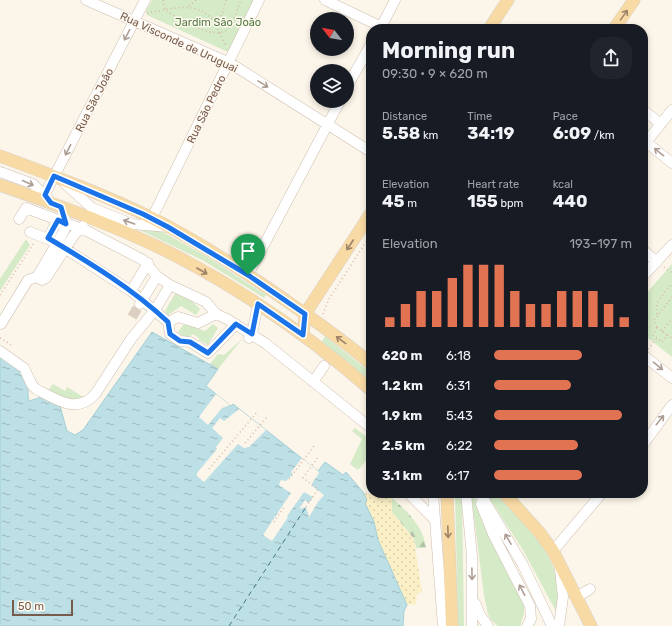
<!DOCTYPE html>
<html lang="en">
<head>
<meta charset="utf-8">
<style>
	body { margin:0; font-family:Rubik,sans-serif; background:#20242c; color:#f1f3f6; height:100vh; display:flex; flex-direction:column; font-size:15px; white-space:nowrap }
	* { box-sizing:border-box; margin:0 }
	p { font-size:13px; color:#9ea1a6 }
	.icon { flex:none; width:22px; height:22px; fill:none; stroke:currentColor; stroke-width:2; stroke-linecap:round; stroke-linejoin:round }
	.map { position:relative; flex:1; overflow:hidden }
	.drawer { position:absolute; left:366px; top:24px; width:282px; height:474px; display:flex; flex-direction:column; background:#171b24; border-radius:16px; box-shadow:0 2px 6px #0003 }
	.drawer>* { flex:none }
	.needle { width:26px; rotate:301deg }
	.fabs { position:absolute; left:310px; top:12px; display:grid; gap:8px }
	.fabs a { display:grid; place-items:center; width:44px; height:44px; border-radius:50%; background:#171b24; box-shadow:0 2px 6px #0003; font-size:20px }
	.scale { position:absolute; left:12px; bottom:10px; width:61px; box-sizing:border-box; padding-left:4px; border:2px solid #775c4d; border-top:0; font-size:11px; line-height:14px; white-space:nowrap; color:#775c4d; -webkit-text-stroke:3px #fff9f0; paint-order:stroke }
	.pin { position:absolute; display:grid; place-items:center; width:34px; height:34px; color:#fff; margin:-41px -17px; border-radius:50% 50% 50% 0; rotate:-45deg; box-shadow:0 0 4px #0007 }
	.pin .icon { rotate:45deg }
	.round { display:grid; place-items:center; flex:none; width:42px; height:42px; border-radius:16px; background:#20242c }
	.overview { display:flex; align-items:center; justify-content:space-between; height:68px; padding:0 16px }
	h1 { font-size:22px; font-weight:700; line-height:30px }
	.stats { display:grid; grid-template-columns:repeat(3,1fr); gap:6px; height:68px; padding:4px 16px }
	.stats div { display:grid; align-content:center }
	.stats b { font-size:17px; font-weight:700 }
	.stats small { font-size:11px; font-weight:400 }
	.stats p { font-size:11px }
	.chart { height:112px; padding:8px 16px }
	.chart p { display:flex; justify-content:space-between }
	.chart svg { width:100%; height:72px; margin-top:4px; stroke:#e27352; stroke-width:6 }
	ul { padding:0 16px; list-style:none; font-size:13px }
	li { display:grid; grid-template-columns:64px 48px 1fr; align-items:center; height:30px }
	li i { height:10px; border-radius:5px; background:#e27352 }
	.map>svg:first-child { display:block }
	.green { fill:#d5eac7 }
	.forest { fill:url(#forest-firs) }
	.sand { fill:url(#sand-dots) }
	.water { fill:url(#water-ripples); stroke:#a4cfd7 }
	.pier { fill:#fcf5e9 }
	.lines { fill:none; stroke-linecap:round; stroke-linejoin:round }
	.ferry { stroke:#437782; stroke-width:1; stroke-dasharray:5 4; stroke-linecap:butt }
	.minor-tunnel { stroke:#dbcfc2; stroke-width:10; stroke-dasharray:10 5; stroke-linecap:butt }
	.minor-casing { stroke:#cebdaf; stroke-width:11 }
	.major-casing { stroke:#d9d1cd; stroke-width:13 }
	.path { stroke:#d7b8a4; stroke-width:1.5; stroke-dasharray:1 3; stroke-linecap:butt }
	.minor { stroke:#fff; stroke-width:10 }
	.major { stroke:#f8daa4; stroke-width:12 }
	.oneway { stroke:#9e8267 }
	.oneway2 { stroke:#ad9d94 }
	.route-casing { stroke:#fff; stroke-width:8 }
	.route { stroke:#1a73e8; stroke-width:5 }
	.labels { text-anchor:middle; stroke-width:3; stroke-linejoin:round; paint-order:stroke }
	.park-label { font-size:11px; fill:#547c44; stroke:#fff9f0 }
	.street-label { font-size:11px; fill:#775c4d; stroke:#fff9f0 }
</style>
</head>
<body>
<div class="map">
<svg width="672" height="626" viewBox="0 0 672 626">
	<defs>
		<pattern id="forest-firs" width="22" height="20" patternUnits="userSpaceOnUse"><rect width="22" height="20" fill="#d5eac7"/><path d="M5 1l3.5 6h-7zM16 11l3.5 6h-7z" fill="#b2c1a4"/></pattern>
		<pattern id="sand-dots" width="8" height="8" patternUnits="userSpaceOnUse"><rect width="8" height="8" fill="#faefc5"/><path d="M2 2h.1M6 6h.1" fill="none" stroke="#dacfab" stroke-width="1.8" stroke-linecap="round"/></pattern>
		<pattern id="water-ripples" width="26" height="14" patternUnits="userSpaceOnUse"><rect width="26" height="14" fill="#bde0e6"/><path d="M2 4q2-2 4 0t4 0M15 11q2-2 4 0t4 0" fill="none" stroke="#9eb9bd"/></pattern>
	</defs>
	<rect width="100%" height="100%" fill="#fcf5e9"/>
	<path class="green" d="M 152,0 L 255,0 L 232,51 L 228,52 L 147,15 L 146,11 Z
		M 140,230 L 159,230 L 206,256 L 266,295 L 264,298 L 204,261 Z
		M 26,239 L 30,245 L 0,291 L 0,279 Z
		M 672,264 L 672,357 L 643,334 L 643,297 Z
		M 176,292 L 188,298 L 200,309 L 196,315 L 181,306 L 168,315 L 165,311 Z
		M 184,324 L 205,331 L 213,324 L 218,328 L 208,345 L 199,340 L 199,338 L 193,334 L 186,339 L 178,332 Z
		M 325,336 L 371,373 L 371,382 L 322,342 Z
		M 242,339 L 218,369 L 210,364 L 218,354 L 224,355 Z
		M 53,384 L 65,391 L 67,387 L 85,398 L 76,402 L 48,391 Z
		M 355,428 L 368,438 L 371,446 L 369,449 L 370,456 L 358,470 L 350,464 L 362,439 L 352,431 Z
		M 455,493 L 461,493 L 462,500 L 464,626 L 458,626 Z
		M 471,493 L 474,493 L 482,522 L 524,604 L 524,614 L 520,626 L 498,626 L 491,620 L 488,614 L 484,595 Z
		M 486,493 L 495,493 C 519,519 552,547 558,584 C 560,594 558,605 558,615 L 523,550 Z"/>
	<path class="forest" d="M 392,498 C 407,511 424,527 426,548 L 416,548 L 414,539 L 392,512 Z"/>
	<path class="sand" d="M 363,492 L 368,494 L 386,493 L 392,498 L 392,512 L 414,540 L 422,592 L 417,594 L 416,604 L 407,605 L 378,540 L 374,522 L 365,503 Z"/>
	<path class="water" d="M 152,332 L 218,369 L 206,386 L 231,406 L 233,404 L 318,471 L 325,462 L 343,475 L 346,472 L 363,492 L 367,500 L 365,503 L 374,522 L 378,540 L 407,605 L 404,611 L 403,626 L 0,626 L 0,358 C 12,361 24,373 27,385 C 29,390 27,395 29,401 L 42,397 L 60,406 L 67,431 L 75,435 L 83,430 Z"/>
	<path class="pier" d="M 216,394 L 230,405 L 222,408 L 208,425 L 199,417 Z
		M 239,409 L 266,430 L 249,447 L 244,448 L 238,444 L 204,482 L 197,476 L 197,473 L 217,449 L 216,447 L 223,438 L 212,428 L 220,418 L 224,421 Z
		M 302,458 L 318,471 L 319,473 L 311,485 L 324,495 L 318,502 L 309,517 L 306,507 L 299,509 L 305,500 L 309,503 L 313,497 L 304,492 L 287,516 L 288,517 L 272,541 L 263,535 L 291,493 L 280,486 L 279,484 L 281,480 L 286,481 L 293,474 L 291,472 Z"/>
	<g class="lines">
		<path class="ferry" d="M 229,626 L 306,507"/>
		<path class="minor-tunnel" d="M 132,317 L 140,304"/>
		<g class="minor-casing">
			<path id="minor" d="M 86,0 L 230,63 L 371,152
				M 325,0 L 386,29
				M 380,29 L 395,0
				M 347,87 L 371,44
				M 643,110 L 661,124
				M 646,142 L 672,163
				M 643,146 L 672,110
				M 0,172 L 33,184 L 48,199
				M 60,179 L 92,208 L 132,224 L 168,227
				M 42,200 L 145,0
				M 26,208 L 87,231 L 143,260 L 157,276 L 170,285 L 206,302 L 216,314 L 227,319 L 265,343 L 371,428
				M 152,218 L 259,0
				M 19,219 L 26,208
				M 30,232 L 55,242 L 131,291 L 168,322 L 178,317 L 198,323 L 216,314
				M 48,238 L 58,220
				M 643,250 L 657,262
				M 248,275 L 340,101
				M 643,276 L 672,245
				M 37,277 L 64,231 L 66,223 L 61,207
				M 131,291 L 148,263
				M 140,304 L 157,276
				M 168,322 L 170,334 L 180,341 L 190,342 L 208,353 L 236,324
				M 1,324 L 28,280 L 37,277 L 42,280 L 46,278 L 74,235 L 83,226
				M 249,338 L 252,334 L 258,304
				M 0,351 L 24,368 L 32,385 L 36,389 C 57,400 78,415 96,393 L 131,339 L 155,310 L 170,285
				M 643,355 L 672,378
				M 313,382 L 324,366
				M 643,445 L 672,405
				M 408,493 L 434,519
				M 433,493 L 443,626
				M 466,493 L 472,556 L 472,626
				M 480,493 L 523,565 L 552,626
				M 481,504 L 493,534 L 530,606 L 531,619 L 527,626
				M 553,551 L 602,493
				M 577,597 L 590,589
				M 475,603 L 480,615 L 488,626
				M 559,626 L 563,597 L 560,570"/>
		</g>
		<g class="major-casing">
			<path id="major" d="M 489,29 L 508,0
				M 614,29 L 634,0
				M 0,156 C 51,175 103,194 152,218 C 200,242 247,273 291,304 C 318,323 346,342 371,364
				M 0,185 C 60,206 123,228 180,258 C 248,294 313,339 371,390
				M 303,335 L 305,314 L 371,213
				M 447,493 L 452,626
				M 504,493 L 540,533 L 553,551 L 591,626"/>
		</g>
		<path class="path" d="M 163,0 L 165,10 C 178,18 216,43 229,28 C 234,21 238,8 241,0
			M 226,0 L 222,15 L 213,20 L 226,46
			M 189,6 L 196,0
			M 147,13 C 172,9 196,0 213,20
			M 664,267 L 672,273
			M 0,295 L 34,243
			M 323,314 L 329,299 L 371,234
			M 657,314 C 654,302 663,295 670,286 L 672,286
			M 657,327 L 667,335 L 662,342 L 653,335 Z
			M 657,327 L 654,320 L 672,297
			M 662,331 L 672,319
			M 667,335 L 672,338
			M 0,338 L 13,346
			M 648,349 L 657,338
			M 245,443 L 267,417
			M 209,469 L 258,411
			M 289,479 L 314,446
			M 306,507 L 318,489 L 303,478 L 318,457
			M 274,522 L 284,507"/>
		<use href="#minor" class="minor"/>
		<use href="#major" class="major"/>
	</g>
	<defs><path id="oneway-shaft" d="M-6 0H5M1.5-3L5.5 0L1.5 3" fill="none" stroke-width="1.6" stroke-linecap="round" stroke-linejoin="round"/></defs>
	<g class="oneway">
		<use href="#oneway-shaft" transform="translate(624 15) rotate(-55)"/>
		<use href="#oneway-shaft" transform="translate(350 245) rotate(123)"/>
		<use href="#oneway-shaft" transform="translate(202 271) rotate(30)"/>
		<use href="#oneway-shaft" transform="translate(341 340) rotate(-144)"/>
		<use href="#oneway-shaft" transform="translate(448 532) rotate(88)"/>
	</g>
	<g class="oneway2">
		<use href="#oneway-shaft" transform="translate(127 35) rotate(117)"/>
		<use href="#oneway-shaft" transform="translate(263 84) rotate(32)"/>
		<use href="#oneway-shaft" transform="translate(68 150) rotate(117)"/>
		<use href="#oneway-shaft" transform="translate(659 152) rotate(-141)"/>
		<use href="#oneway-shaft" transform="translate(28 183) rotate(24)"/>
		<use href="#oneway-shaft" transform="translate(129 222) rotate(-161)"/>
		<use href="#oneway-shaft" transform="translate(658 366) rotate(39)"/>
		<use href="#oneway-shaft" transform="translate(660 420) rotate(-51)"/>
		<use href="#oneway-shaft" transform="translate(508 539) rotate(-120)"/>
		<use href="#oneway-shaft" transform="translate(472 574) rotate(89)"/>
		<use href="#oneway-shaft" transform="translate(522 590) rotate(-117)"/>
	</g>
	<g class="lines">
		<g class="route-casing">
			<path id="route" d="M 54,176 L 143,214 L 168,227 L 248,275 L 305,314 L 303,335 L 258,304 L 252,334 L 236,324 L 208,353 L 190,342 L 180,341 L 170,334 L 168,322 C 133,289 90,263 48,238 L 58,220 L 66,224 L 61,207 L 51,203 L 45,195 Z"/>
		</g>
		<use href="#route" class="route"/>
	</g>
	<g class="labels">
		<g class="park-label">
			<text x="218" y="26">Jardim São João</text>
		</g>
		<g class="street-label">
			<text transform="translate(179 42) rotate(25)" y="4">Rua Visconde de Uruguai</text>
			<text transform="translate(94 100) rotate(-63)" y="4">Rua São João</text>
			<text transform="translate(206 109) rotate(-64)" y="4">Rua São Pedro</text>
		</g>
	</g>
</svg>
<div class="fabs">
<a><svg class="needle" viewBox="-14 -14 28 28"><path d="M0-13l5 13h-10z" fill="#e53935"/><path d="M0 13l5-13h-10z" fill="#9ea1a6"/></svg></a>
<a><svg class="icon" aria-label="layers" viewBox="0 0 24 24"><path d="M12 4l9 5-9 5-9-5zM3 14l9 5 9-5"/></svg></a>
</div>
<div class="scale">50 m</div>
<div class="pin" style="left:248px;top:275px;background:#1e9e55"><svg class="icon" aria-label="arrive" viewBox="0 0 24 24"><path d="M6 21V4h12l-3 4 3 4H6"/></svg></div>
<section class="drawer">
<div class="overview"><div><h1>Morning run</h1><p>09:30 · 9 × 620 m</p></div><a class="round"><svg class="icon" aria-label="share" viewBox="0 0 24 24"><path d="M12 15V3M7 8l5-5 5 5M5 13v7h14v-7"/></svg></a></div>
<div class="stats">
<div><p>Distance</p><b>5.58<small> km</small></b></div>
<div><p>Time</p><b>34:19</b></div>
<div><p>Pace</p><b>6:09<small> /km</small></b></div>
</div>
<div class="stats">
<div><p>Elevation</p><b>45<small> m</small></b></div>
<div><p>Heart rate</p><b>155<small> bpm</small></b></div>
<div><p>kcal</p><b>440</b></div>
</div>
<div class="chart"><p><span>Elevation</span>193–197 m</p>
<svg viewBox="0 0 160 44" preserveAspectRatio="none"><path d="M5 44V38M15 44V30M25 44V22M35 44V22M45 44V14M55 44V6M65 44V6M75 44V6M85 44V22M95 44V30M105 44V30M115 44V22M125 44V22M135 44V22M145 44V30M155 44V38"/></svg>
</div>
<ul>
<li><b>620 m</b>6:18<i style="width:64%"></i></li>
<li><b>1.2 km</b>6:31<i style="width:56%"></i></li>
<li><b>1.9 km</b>5:43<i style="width:93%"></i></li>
<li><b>2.5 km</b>6:22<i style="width:61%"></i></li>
<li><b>3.1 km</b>6:17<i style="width:64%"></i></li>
</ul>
</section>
</div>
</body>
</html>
